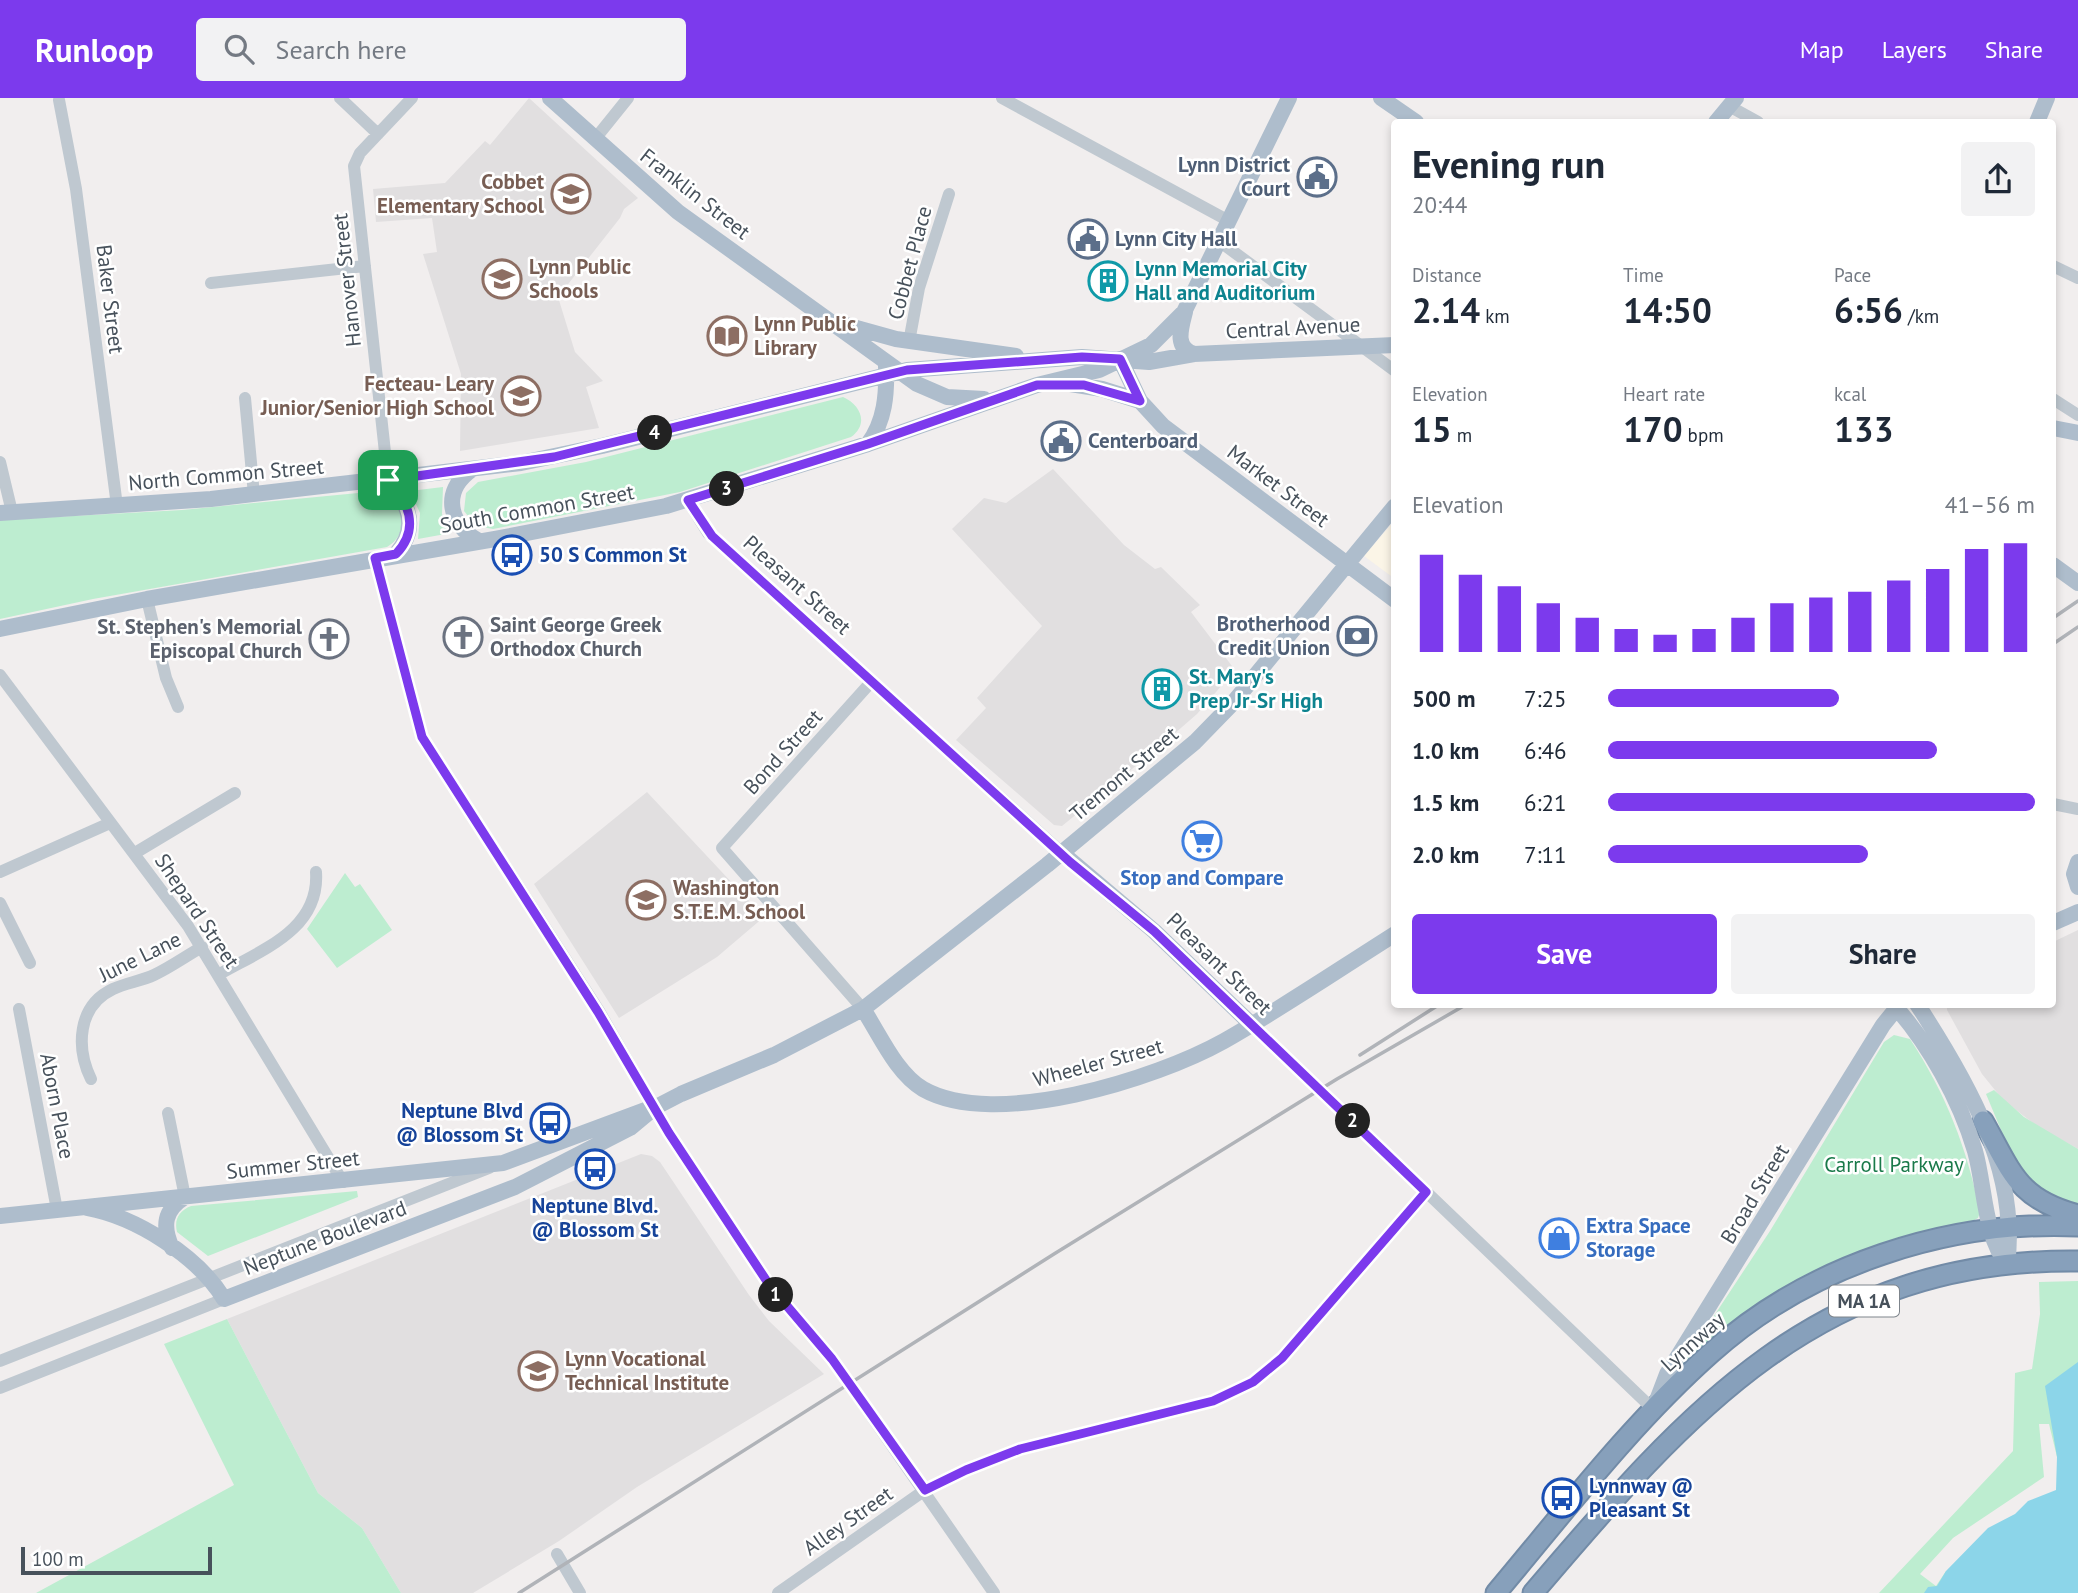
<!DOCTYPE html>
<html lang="en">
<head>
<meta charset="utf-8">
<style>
	body { margin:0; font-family:"PT Sans",sans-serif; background:#f2f2f3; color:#1f2937; height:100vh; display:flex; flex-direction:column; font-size:26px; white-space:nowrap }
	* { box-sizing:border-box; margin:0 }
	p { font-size:23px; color:#747a83 }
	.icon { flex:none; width:38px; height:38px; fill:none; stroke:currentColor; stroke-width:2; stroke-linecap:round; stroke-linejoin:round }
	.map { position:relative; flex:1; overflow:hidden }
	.panel { position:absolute; left:1391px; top:21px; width:665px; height:889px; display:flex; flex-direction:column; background:#fff; border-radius:7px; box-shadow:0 4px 10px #0003 }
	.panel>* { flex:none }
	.scale { position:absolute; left:21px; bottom:18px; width:191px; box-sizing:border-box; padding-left:7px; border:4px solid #47515b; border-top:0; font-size:19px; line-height:24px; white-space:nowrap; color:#47515b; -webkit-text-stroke:5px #fff; paint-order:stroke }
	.pin { position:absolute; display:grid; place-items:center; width:60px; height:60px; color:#fff; margin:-30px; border-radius:14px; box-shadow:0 4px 10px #0006 }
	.km { position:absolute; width:35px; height:35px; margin:-18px; border-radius:50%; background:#222; color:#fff; font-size:19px; line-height:35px; text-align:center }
	.round { display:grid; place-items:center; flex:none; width:74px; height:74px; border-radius:7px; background:#f2f2f3 }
	.overview { display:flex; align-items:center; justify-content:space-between; height:119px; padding:0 21px }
	h1 { font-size:38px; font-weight:700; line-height:52px }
	.metrics { display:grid; grid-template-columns:repeat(3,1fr); gap:10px; height:119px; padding:7px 21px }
	.metrics div { display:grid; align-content:center }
	.metrics b { font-size:35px; font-weight:700 }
	.metrics small { font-size:19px; font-weight:400 }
	.metrics p { font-size:19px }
	.chart { height:196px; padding:14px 21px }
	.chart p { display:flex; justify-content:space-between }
	.chart svg { width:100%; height:126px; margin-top:7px; stroke:#7c3aed; stroke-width:6 }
	.action { display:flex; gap:14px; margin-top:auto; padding:14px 21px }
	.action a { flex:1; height:80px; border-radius:7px; background:#7c3aed; color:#fff; font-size:28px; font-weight:700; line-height:80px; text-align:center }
	.action a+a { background:#f2f2f3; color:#1f2937 }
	ul { padding:0 21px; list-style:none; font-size:23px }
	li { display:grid; grid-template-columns:112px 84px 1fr; align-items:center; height:52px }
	li i { height:18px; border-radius:9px; background:#7c3aed }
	header { display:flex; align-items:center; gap:42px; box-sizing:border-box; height:98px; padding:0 35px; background:#7c3aed; color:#fff }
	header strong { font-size:33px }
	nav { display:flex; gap:38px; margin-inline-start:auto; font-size:24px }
	.search { width:490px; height:63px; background:#f2f2f3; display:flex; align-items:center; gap:18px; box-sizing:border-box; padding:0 24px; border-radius:7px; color:#747a83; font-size:26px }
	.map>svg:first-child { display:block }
	.commercial { fill:#fbf5e7 }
	.education { fill:#e1dfe0 }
	.green { fill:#bdedd0 }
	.water { fill:#8cd5e9 }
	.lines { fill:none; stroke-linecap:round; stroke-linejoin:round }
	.highway-casing { stroke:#728ba7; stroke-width:23 }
	.minor { stroke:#bfc8d0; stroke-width:12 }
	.major { stroke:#aebdcc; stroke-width:16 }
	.highway { stroke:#87a0bb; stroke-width:19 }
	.rail { stroke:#b0b3b8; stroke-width:3.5 }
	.route-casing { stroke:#fff; stroke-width:14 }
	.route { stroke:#7c3aed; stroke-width:9 }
	.labels { text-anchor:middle; stroke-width:5; stroke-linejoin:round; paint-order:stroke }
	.shield { fill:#fff; stroke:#7e858c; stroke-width:2 }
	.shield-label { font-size:19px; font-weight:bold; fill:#47515b }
	.service-label { font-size:21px; font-weight:bold; fill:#4e5e75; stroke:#fff; text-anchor:end }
	.education-label { font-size:21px; font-weight:bold; fill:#785e54; stroke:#fff; text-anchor:start }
	.street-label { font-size:21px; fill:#47515b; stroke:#fff }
	.culture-label { font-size:21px; font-weight:bold; fill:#0d838f; stroke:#fff; text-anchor:start }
	.transit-label { font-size:21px; font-weight:bold; fill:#164399; stroke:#fff; text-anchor:start }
	.worship-label { font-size:21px; font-weight:bold; fill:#5b616d; stroke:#fff; text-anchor:start }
	.shop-label { font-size:21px; font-weight:bold; fill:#366cbe; stroke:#fff }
	.park-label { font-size:21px; fill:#1a7a4a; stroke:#fff }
</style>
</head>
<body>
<header>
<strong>Runloop</strong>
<div class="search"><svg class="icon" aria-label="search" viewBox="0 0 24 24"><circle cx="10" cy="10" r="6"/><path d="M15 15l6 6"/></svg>Search here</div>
<nav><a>Map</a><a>Layers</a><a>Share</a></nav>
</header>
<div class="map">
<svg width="2078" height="1495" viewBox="0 0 2078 1495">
	<rect width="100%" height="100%" fill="#f1eeee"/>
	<path class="commercial" d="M 1395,422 L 1395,481 L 1364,458 Z"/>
	<path class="education" d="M 529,0 L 638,100 L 624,111 L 620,120 L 558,199 L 575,254 L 603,283 L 586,289 L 599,330 L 460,353 L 461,276 L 423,156 L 437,154 L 432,120 L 376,124 L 373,91 L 445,85 L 485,43 L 490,47 Z
		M 1053,371 L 1124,447 L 1155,471 L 1161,469 L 1200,507 L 1191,514 L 1235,572 L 1197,616 L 1159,649 L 1062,728 L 1054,727 L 956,642 L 986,610 L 977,600 L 1042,528 L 952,431 L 984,400 L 1006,405 Z
		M 647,694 L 764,819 L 717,859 L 619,920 L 534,786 Z
		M 2078,832 L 2078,1051 L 2037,1028 L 2003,1002 L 1982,976 L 1947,912 L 1947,907 L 2053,906 L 2053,844 Z
		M 641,1056 L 652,1058 L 660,1064 L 749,1197 L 769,1223 L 824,1276 L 637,1389 L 559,1443 L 473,1495 L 401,1495 L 362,1430 L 318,1395 L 227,1221 Z"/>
	<path class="green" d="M 843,299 C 861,307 869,326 851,339 L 680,394 L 493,431 L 476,428 L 464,413 L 466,395 L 478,384 L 586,364 Z
		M 443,389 L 442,416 L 451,435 L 418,441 L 420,415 L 410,393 Z
		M 379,393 C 406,399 411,436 387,449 L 93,501 L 0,521 L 0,422 L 182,412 Z
		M 345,775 L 355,789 L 360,786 L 392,832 L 337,870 L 307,831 Z
		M 1894,937 L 1910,941 C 1946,996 1967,1050 1980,1114 L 1978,1120 C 1965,1128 1947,1128 1932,1132 C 1912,1137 1891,1144 1871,1151 C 1795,1177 1732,1223 1675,1277 L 1770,1133 L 1884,944 Z
		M 1994,992 L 2024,1019 L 2078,1051 L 2078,1107 L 2043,1098 L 2016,1068 L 1986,996 Z
		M 357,1093 L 358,1099 L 208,1158 L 177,1134 C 174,1121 179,1113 191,1108 Z
		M 2078,1183 L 2078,1396 L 2058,1389 L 2057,1359 L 2049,1326 L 2039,1326 L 2044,1379 L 1953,1440 L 1920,1476 L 1936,1488 L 1946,1473 L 1965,1495 L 1879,1495 L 2013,1353 L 2015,1275 L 2032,1271 L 2040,1216 L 2039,1184 Z
		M 227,1221 L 318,1395 L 362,1430 L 401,1495 L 36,1495 L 234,1387 L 164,1246 Z"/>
	<path class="water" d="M 2078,1264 L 2078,1495 L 1924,1495 L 1928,1489 L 1937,1488 L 1946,1473 L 1988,1430 L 2015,1416 L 2028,1403 L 2056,1392 L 2057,1359 L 2045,1288 Z"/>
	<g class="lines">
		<g class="highway-casing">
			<path id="highway" d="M 1983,1023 C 2012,1074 2017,1101 2078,1117
				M 1496,1495 C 1565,1413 1631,1326 1711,1255 C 1809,1167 1948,1122 2078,1128
				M 1533,1495 C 1687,1314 1819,1160 2078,1163"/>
		</g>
		<path class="minor" d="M 340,0 L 378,36
			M 1002,0 L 1229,123
			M 59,2 L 76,91 L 117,408
			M 1729,8 L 1758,24
			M 595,41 L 628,0
			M 1219,143 L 1395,273
			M 2053,168 L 2078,180
			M 211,185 L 365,168
			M 909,244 L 919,190 L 949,96
			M 245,300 L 254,397
			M 2053,301 L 2078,317
			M 0,364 L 12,414
			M 388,382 L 354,68 L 360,55 L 412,0
			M 688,403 L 708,435 L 1062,755
			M 375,460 L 422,639 L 599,913 L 669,1035 L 770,1188 L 832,1261 L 994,1495
			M 147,501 L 166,580 L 178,609
			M 0,577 L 188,828 L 343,1084
			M 2053,706 L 2078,711
			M 135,755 L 235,695
			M 0,774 L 110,725
			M 0,805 L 30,865
			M 218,877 C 261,852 320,832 316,774
			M 19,911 L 57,1112
			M 863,911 L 722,750 L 872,583
			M 1251,926 L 1654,1312
			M 91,981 C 76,950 77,908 113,891 C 126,885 141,883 154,877 C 171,869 186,858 202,849
			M 168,1015 L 185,1099
			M 0,1263 L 489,1070
			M 0,1290 L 224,1201
			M 557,1456 L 580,1495
			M 778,1495 L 925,1392 L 966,1372 L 1020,1351 L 1213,1303 L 1253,1284 L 1282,1260 L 1426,1094"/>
		<path class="major" d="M 550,0 L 678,114 L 917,286 L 947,299 L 984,301
			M 1381,0 L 1416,24
			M 1716,24 L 1736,0
			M 2037,24 L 2047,0
			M 1185,214 C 1181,230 1174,250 1194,256
			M 842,226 L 896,241 L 1016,258
			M 1120,261 L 1140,303 L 1163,328 L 1395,502
			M 1064,285 L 1102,291 L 1140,303
			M 2053,330 L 2078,335
			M 868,346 C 885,323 887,296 886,268
			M 471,372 C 441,394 449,427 479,443
			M 388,382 C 409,405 419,430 396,456
			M 0,415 L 211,401 L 521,365 L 602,348 L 907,272 L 1082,259 L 1149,264 L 1194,256 L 1395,247
			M 2053,467 L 2078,485
			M 0,531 L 147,501 L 495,441 L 666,408 L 868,346 L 1037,287 L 1099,272 L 1151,247 L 1184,214 L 1289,0
			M 1062,755 L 1154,833 L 1251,926
			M 2078,764 L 2074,776 L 2078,789
			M 2053,825 L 2078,814
			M 1893,906 C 1929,946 1960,1002 1975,1053 C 1985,1088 1984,1138 2007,1166
			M 1917,906 C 1966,981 2020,1073 2007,1166
			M 863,911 C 880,937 896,975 923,991 C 995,1032 1156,981 1224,943 C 1282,910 1338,872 1395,836
			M 87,1110 C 136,1119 198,1158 224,1201 L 515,1089 L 630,1030 L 654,1010 L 681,996 L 774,957 L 863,911 L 1047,767 L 1195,644 L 1232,606 L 1395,408
			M 0,1118 L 503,1065 L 648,1011
			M 172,1150 C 162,1128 164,1112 185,1099
			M 1654,1310 L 1667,1276 L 1883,927 L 1900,906"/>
		<use href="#highway" class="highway"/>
		<path class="rail" d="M 2053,520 L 2078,503
			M 2053,546 L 2078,529
			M 1360,957 L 1440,906
			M 519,1495 L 1054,1156 L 1337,981 L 1467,906"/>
	</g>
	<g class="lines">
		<g class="route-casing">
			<path id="route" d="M 1082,259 L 1120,261 L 1140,303 L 1084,287 L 1037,287 L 868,346 L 688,402 L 712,438 L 1070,764 L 1154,833 L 1426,1094 L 1282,1260 L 1253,1284 L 1213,1303 L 1020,1351 L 966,1372 L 925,1392 L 832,1261 L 770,1188 L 669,1035 L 598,914 L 422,639 L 375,460 L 396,456 C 420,431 409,404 388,382 L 554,359 L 907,272 Z"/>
		</g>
		<use href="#route" class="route"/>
	</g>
	<defs>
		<g id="civic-ring" transform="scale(2.0125)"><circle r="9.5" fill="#fff" stroke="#5c6f8a" stroke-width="1.5"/><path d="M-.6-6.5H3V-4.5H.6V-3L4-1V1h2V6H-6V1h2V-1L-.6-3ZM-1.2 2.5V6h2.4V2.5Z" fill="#5c6f8a"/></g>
		<g id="school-ring" transform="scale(2.0125)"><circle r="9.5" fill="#fff" stroke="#8d6e63" stroke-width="1.5"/><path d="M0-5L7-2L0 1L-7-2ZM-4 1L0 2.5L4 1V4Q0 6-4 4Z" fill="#8d6e63"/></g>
		<g id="building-ring" transform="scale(2.0125)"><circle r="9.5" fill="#fff" stroke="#0f9aa8" stroke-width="1.5"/><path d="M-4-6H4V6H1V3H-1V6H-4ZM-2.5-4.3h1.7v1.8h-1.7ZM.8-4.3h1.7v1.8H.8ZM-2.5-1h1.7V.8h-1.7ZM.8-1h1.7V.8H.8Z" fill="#0f9aa8"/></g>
		<g id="library-ring" transform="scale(2.0125)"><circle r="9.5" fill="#fff" stroke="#8d6e63" stroke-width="1.5"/><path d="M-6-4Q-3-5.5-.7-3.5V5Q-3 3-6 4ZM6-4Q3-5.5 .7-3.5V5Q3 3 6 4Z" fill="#8d6e63"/></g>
		<g id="bus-ring" transform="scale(2.0125)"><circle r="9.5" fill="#fff" stroke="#1a4fb4" stroke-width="1.5"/><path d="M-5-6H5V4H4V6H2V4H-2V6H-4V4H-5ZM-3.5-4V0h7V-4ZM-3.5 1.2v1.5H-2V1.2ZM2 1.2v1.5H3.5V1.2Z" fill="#1a4fb4"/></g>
		<g id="bank-ring" transform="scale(2.0125)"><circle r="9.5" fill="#fff" stroke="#5c6f8a" stroke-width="1.5"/><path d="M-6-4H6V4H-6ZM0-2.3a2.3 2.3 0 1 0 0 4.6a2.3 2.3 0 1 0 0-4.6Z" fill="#5c6f8a"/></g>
		<g id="church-ring" transform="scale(2.0125)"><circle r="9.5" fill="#fff" stroke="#6b7280" stroke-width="1.5"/><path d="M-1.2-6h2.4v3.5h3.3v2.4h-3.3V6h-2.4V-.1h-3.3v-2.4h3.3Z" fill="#6b7280"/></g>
		<g id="supermarket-ring" transform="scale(2.0125)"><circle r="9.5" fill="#fff" stroke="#3f7fe0" stroke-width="1.5"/><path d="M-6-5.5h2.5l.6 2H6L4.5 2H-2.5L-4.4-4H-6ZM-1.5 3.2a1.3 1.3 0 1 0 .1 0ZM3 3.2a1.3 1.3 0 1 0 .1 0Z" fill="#3f7fe0"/></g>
		<g id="shop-ring" transform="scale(2.0125)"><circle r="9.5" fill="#fff" stroke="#3f7fe0" stroke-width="1.5"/><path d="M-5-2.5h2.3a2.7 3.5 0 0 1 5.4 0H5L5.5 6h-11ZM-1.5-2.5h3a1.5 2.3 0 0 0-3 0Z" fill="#3f7fe0"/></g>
	</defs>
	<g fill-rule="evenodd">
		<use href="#civic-ring" x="1317" y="79"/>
		<use href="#school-ring" x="571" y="96"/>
		<use href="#civic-ring" x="1088" y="141"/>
		<use href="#school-ring" x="502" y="181"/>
		<use href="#building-ring" x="1108" y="183"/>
		<use href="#library-ring" x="727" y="238"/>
		<use href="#school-ring" x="521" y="298"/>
		<use href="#civic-ring" x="1061" y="343"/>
		<use href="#bus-ring" x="512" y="457"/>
		<use href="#bank-ring" x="1357" y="538"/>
		<use href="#church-ring" x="463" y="539"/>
		<use href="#church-ring" x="329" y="541"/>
		<use href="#building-ring" x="1162" y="591"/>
		<use href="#supermarket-ring" x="1202" y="743"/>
		<use href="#school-ring" x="646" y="802"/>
		<use href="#bus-ring" x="550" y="1025"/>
		<use href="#bus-ring" x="595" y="1071"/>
		<use href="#shop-ring" x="1559" y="1140"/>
		<use href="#school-ring" x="538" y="1273"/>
		<use href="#bus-ring" x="1562" y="1400"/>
	</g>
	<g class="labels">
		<rect class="shield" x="1829" y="1187.5" width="70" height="31" rx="5"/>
		<g class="shield-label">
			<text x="1864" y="1210">MA 1A</text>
		</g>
		<g class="service-label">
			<text x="1290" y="74">Lynn District<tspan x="1290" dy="24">Court</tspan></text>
			<text x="1115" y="148" text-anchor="start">Lynn City Hall</text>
			<text x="1088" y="350" text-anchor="start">Centerboard</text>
			<text x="1330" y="533">Brotherhood<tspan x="1330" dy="24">Credit Union</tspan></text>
		</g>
		<g class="education-label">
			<text x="544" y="91" text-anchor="end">Cobbet<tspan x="544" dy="24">Elementary School</tspan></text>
			<text x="529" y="176">Lynn Public<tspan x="529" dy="24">Schools</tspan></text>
			<text x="754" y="233">Lynn Public<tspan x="754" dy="24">Library</tspan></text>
			<text x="494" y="293" text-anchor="end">Fecteau- Leary<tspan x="494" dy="24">Junior/Senior High School</tspan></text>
			<text x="673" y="797">Washington<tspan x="673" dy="24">S.T.E.M. School</tspan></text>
			<text x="565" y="1268">Lynn Vocational<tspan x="565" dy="24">Technical Institute</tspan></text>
		</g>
		<g class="street-label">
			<text transform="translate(695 96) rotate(38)" y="7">Franklin Street</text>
			<text transform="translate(910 165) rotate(-75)" y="7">Cobbet Place</text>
			<text transform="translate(347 182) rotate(-96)" y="7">Hanover Street</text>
			<text transform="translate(110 201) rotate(83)" y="7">Baker Street</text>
			<text transform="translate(1293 230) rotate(-3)" y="7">Central Avenue</text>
			<text transform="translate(226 377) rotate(-5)" y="7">North Common Street</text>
			<text transform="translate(1278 388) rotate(37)" y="7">Market Street</text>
			<text transform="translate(537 411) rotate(-10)" y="7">South Common Street</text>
			<text transform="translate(797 487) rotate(42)" y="7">Pleasant Street</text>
			<text transform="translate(783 654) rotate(-48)" y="7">Bond Street</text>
			<text transform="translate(1124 676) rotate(-40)" y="7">Tremont Street</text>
			<text transform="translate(197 813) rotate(56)" y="7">Shepard Street</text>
			<text transform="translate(140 859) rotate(-26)" y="7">June Lane</text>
			<text transform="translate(1219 866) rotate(44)" y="7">Pleasant Street</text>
			<text transform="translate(1098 965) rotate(-15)" y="7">Wheeler Street</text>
			<text transform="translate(57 1008) rotate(79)" y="7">Aborn Place</text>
			<text transform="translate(293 1067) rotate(-6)" y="7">Summer Street</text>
			<text transform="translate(1755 1096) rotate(-59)" y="7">Broad Street</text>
			<text transform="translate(325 1140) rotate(-21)" y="7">Neptune Boulevard</text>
			<text transform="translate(1693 1244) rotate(-42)" y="7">Lynnway</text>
			<text transform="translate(848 1423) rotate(-35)" y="7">Alley Street</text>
		</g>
		<g class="culture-label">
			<text x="1135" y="178">Lynn Memorial City<tspan x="1135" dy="24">Hall and Auditorium</tspan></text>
			<text x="1189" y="586">St. Mary's<tspan x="1189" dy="24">Prep Jr-Sr High</tspan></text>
		</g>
		<g class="transit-label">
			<text x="539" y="464">50 S Common St</text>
			<text x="523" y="1020" text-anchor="end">Neptune Blvd<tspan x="523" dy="24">@ Blossom St</tspan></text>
			<text x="595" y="1115" text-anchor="middle">Neptune Blvd.<tspan x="595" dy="24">@ Blossom St</tspan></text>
			<text x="1589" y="1395">Lynnway @<tspan x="1589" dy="24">Pleasant St</tspan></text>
		</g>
		<g class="worship-label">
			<text x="490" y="534">Saint George Greek<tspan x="490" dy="24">Orthodox Church</tspan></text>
			<text x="302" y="536" text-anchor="end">St. Stephen's Memorial<tspan x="302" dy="24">Episcopal Church</tspan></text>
		</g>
		<g class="shop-label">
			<text x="1202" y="787">Stop and Compare</text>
			<text x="1586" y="1135" text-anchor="start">Extra Space<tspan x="1586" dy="24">Storage</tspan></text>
		</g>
		<g class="park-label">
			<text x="1894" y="1074">Carroll Parkway</text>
		</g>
	</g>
</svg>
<div class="scale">100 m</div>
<div class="pin" style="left:388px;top:382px;background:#1e9e55"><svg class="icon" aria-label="arrive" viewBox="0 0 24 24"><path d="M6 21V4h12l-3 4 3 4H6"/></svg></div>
<b class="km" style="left:776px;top:1197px">1</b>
<b class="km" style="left:1353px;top:1023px">2</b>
<b class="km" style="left:727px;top:391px">3</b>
<b class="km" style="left:655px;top:335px">4</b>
<section class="panel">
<div class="overview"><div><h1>Evening run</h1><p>20:44</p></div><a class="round"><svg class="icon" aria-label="share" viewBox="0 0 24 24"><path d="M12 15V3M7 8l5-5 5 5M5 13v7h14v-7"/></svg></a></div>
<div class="metrics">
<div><p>Distance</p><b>2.14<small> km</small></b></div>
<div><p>Time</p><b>14:50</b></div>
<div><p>Pace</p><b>6:56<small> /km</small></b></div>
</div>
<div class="metrics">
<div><p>Elevation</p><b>15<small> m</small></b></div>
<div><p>Heart rate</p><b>170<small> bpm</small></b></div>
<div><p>kcal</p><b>133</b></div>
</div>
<div class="chart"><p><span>Elevation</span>41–56 m</p>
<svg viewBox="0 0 160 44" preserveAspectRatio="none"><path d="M5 44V10M15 44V17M25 44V21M35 44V27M45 44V32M55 44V36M65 44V38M75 44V36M85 44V32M95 44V27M105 44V25M115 44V23M125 44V19M135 44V15M145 44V8M155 44V6"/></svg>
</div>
<ul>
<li><b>500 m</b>7:25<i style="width:54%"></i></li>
<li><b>1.0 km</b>6:46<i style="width:77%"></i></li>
<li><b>1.5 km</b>6:21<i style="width:100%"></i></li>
<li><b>2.0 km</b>7:11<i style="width:61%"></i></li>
</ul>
<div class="action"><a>Save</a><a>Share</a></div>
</section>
</div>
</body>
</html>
